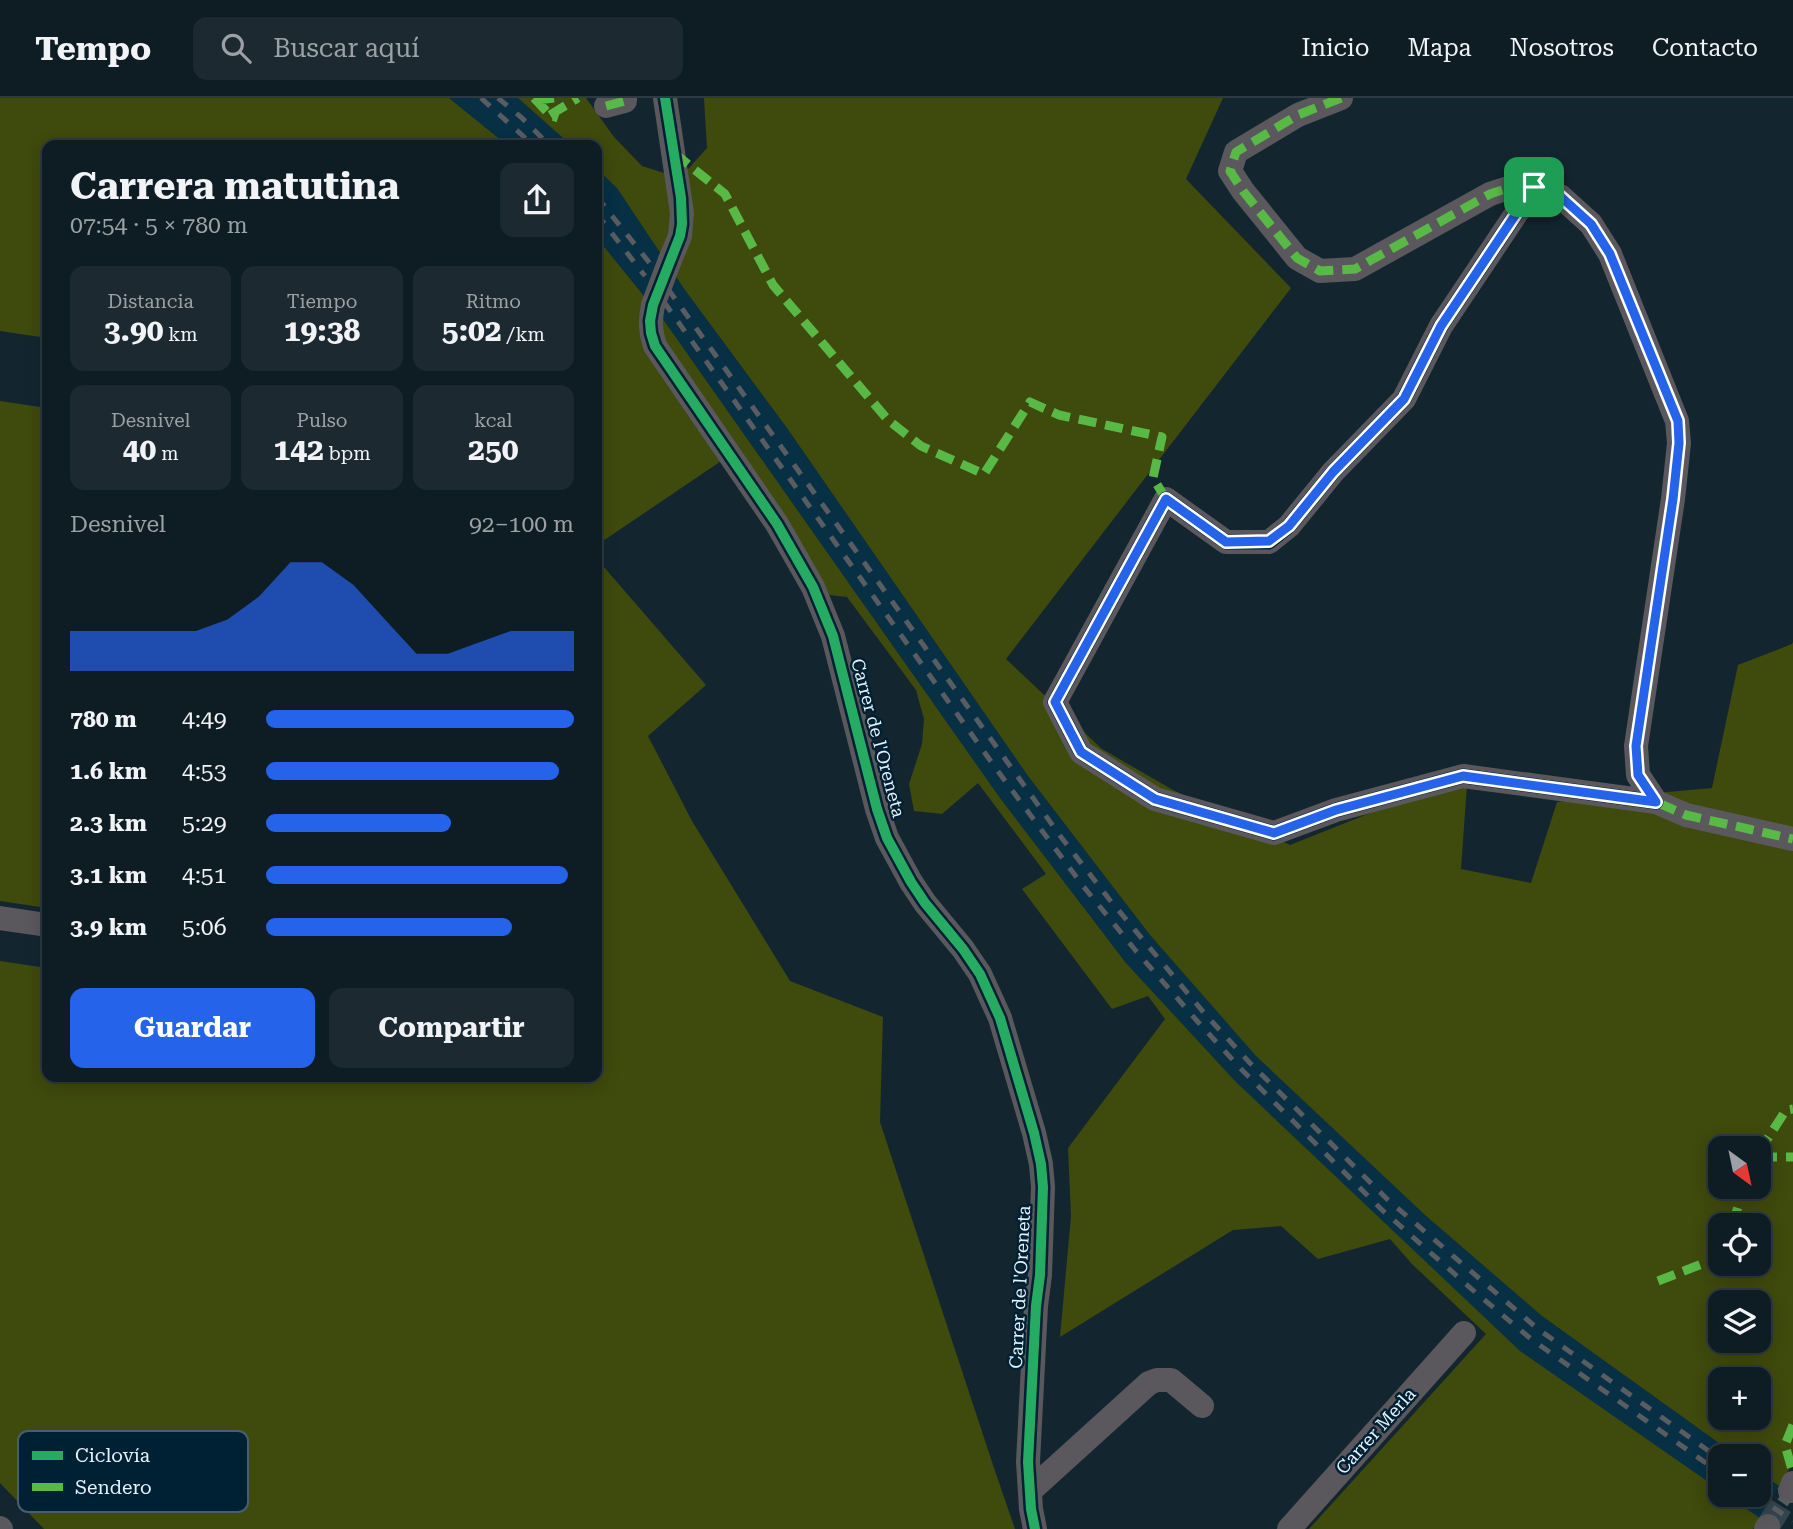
<!DOCTYPE html>
<html lang="es">
<head>
<meta charset="utf-8">
<style>
	body { margin:0; font-family:"Roboto Serif",serif; background:#1c2931; color:#f1f3f6; height:100vh; display:flex; flex-direction:column; font-size:26px; white-space:nowrap }
	* { box-sizing:border-box; margin:0 }
	p { font-size:23px; color:#9ba1a6 }
	.icon { flex:none; width:38px; height:38px; fill:none; stroke:currentColor; stroke-width:2; stroke-linecap:round; stroke-linejoin:round }
	.map { position:relative; flex:1; overflow:hidden }
	.details { position:absolute; left:42px; top:42px; width:560px; height:942px; display:flex; flex-direction:column; background:#0e1c24; border-radius:14px; box-shadow:0 4px 18px #0003,0 0 0 2px #2e3a41 }
	.details>* { flex:none }
	.needle { width:46px; rotate:147deg }
	.fabs { position:absolute; left:1708px; top:1038px; display:grid; gap:14px }
	.fabs a { display:grid; place-items:center; width:63px; height:63px; border-radius:14px; background:#0e1c24; box-shadow:0 4px 18px #0003,0 0 0 2px #2e3a41; font-size:35px }
	.pin { position:absolute; display:grid; place-items:center; width:60px; height:60px; color:#fff; margin:-30px; border-radius:14px; box-shadow:0 4px 10px #0006 }
	.round { display:grid; place-items:center; flex:none; width:74px; height:74px; border-radius:14px; background:#1c2931 }
	.headline { display:flex; align-items:center; justify-content:space-between; height:119px; padding:0 28px }
	h1 { font-size:38px; font-weight:700; line-height:52px }
	.stats { display:grid; grid-template-columns:repeat(3,1fr); gap:10px; height:119px; padding:7px 28px }
	.stats div { display:grid; align-content:center; border-radius:14px; background:#1c2931; text-align:center }
	.stats b { font-size:30px; font-weight:700 }
	.stats small { font-size:19px; font-weight:400 }
	.stats p { font-size:19px }
	.chart { height:196px; padding:14px 28px }
	.chart p { display:flex; justify-content:space-between }
	.chart svg { width:100%; height:126px; margin-top:7px; fill:#2563eb; opacity:.7 }
	.primary-button { display:flex; gap:14px; margin-top:auto; padding:14px 28px }
	.primary-button a { flex:1; height:80px; border-radius:14px; background:#2563eb; color:#fff; font-size:28px; font-weight:700; line-height:80px; text-align:center }
	.primary-button a+a { background:#1c2931; color:#f1f3f6 }
	ul { padding:0 28px; list-style:none; font-size:23px }
	li { display:grid; grid-template-columns:112px 84px 1fr; align-items:center; height:52px }
	li i { height:18px; border-radius:9px; background:#2563eb }
	header { display:flex; align-items:center; gap:42px; box-sizing:border-box; height:98px; padding:0 35px; background:#0e1c24; border-bottom:2px solid #2e3a41 }
	header strong { font-size:33px }
	nav { display:flex; gap:38px; margin-inline-start:auto; font-size:24px }
	.search { width:490px; height:63px; background:#1c2931; display:flex; align-items:center; gap:18px; box-sizing:border-box; padding:0 24px; border-radius:14px; color:#9ba1a6; font-size:26px }
	.map>svg:first-child { display:block }
	.built { fill:#073045 }
	.green { fill:#3f4a0d; fill-rule:evenodd }
	.lines { fill:none; stroke-linecap:round; stroke-linejoin:round }
	.minor-tunnel { stroke:#32454f; stroke-width:24; stroke-dasharray:24 12; stroke-linecap:butt }
	.minor { stroke:#5a585c; stroke-width:24 }
	.rail { stroke:#595d62; stroke-width:5; stroke-dasharray:12 12; stroke-linecap:butt }
	.minor-bridge { stroke:#5a585c; stroke-width:24 }
	.quiet { stroke:#58b947; stroke-width:9; stroke-dasharray:18 9; stroke-linecap:butt }
	.cycleway-casing { stroke:#002033; stroke-width:15 }
	.cycleway { stroke:#26ab63; stroke-width:10 }
	.route-casing { stroke:#fff; stroke-width:14 }
	.route { stroke:#2563eb; stroke-width:9 }
	.labels { text-anchor:middle; stroke-width:5; stroke-linejoin:round; paint-order:stroke }
	.street-label { font-size:18px; fill:#e5f3fd; stroke:#002033 }
	.key { fill:#002033; stroke:#455f70; stroke-width:2 }
	.key-label { font-size:19px; fill:#e5f3fd }
</style>
</head>
<body>
<header>
<strong>Tempo</strong>
<div class="search"><svg class="icon" aria-label="search" viewBox="0 0 24 24"><circle cx="10" cy="10" r="6"/><path d="M15 15l6 6"/></svg>Buscar aquí</div>
<nav><a>Inicio</a><a>Mapa</a><a>Nosotros</a><a>Contacto</a></nav>
</header>
<div class="map">
<svg width="1793" height="1431" viewBox="0 0 1793 1431">
	<rect width="100%" height="100%" fill="#132630"/>
	<path class="built" d="M 450,0 L 518,0 L 571,47 L 507,47 Z
		M 597,71 L 617,90 L 685,192 L 787,330 L 1028,678 L 1150,837 L 1256,958 L 1425,1117 L 1542,1218 L 1737,1358 L 1720,1358 L 1720,1392 L 1520,1254 L 1235,983 L 1126,865 L 1000,700 L 665,224 L 597,140 Z
		M 1759,1374 L 1779,1388 L 1760,1420 L 1726,1397 L 1759,1396 Z"/>
	<path class="green" d="M 0,0 L 449,0 L 507,47 L 47,47 L 47,240 L 0,233 Z
		M 518,0 L 586,0 L 614,39 L 642,68 L 680,80 L 707,50 L 704,0 L 1223,0 L 1186,81 L 1291,190 L 1006,561 L 1102,651 L 1173,692 L 1290,747 L 1463,678 L 1467,687 L 1461,771 L 1531,785 L 1557,704 L 1712,690 L 1738,567 L 1792,546 L 1793,544 L 1793,1365 L 1779,1388 L 1759,1374 L 1759,1358 L 1737,1358 L 1542,1218 L 1425,1117 L 1256,958 L 1150,837 L 1028,678 L 787,330 L 685,192 L 617,90 L 597,71 L 597,47 L 571,47 ZM 1720,1050 L 1759,1050 L 1759,1088 L 1720,1088 ZM 1720,1127 L 1759,1127 L 1759,1166 L 1720,1166 ZM 1720,1204 L 1759,1204 L 1759,1242 L 1720,1242 ZM 1720,1281 L 1759,1281 L 1759,1320 L 1720,1320 Z
		M 597,140 L 665,224 L 1000,700 L 1126,865 L 1235,983 L 1520,1253 L 1720,1392 L 1720,1396 L 1726,1397 L 1760,1420 L 1753,1431 L 1309,1431 L 1486,1236 L 1412,1166 L 1390,1141 L 1318,1161 L 1281,1128 L 1233,1132 L 1060,1239 L 1071,1118 L 1068,1050 L 1165,921 L 1148,898 L 1112,911 L 1022,791 L 1046,776 L 978,685 L 942,716 L 914,713 L 909,686 L 922,646 L 924,621 L 916,592 L 847,499 L 829,497 L 736,353 L 597,447 Z
		M 0,303 L 47,310 L 47,810 L 0,803 Z
		M 597,461 L 706,587 L 648,638 L 692,723 L 790,883 L 883,919 L 880,1024 L 994,1370 L 1015,1431 L 44,1431 L 0,1385 L 0,863 L 47,870 L 47,978 L 597,978 Z"/>
	<g class="lines">
		<path class="minor-tunnel" d="M 1768,1428 L 1790,1393"/>
		<path class="minor" d="M 665,0 L 682,115 L 680,138 L 670,162
			M 1341,0 L 1298,17 L 1236,54 L 1230,73 L 1243,93 L 1297,160 L 1320,173 L 1355,171 L 1490,96 L 1524,85 L 1560,98 L 1591,126 L 1610,156 L 1677,323 L 1679,345 L 1673,401 L 1636,648 L 1638,677 L 1656,704 L 1686,717 L 1793,741
			M 606,8 L 625,3 L 625,0
			M 1534,89 L 1441,228 L 1404,301 L 1333,374 L 1289,428 L 1269,444 L 1226,444 L 1166,401 L 1055,604 L 1081,654 L 1155,701 L 1274,735 L 1336,712 L 1463,678 L 1656,704
			M 653,207 C 650,222 650,233 655,248 L 777,426 L 813,489 L 833,538 L 877,711 L 887,740 L 911,784 L 925,805 L 963,851 L 980,876 L 1000,920 L 1034,1035 L 1041,1066 L 1043,1089 L 1040,1177 L 1036,1208 L 1028,1364 L 1031,1411 L 1035,1431
			M 0,820 L 47,827
			M 1030,1393 L 1149,1285 L 1157,1282 L 1171,1282 L 1202,1308
			M 1790,1393 L 1793,1385
			M 0,1430 L 1,1431
			M 1289,1431 L 1464,1235
			M 1766,1431 L 1768,1428"/>
		<path class="rail" d="M 481,0 L 533,47
			M 498,0 L 522,20 L 549,47
			M 597,99 L 652,168
			M 597,116 L 645,178
			M 668,191 L 1061,739 L 1109,801 L 1205,916 L 1249,964 L 1387,1101 L 1538,1231 L 1720,1361
			M 664,204 L 997,672 L 1083,788 L 1136,853 L 1198,924 L 1242,972 L 1380,1110 L 1475,1194 L 1531,1241 L 1720,1375
			M 1759,1386 L 1793,1409
			M 1753,1396 L 1793,1423"/>
		<path class="minor-bridge" d="M 653,207 L 670,162"/>
		<path class="quiet" d="M 534,0 L 550,17 L 558,20
			M 1341,0 L 1298,17 L 1236,54 L 1230,73 L 1243,93 L 1297,160 L 1320,173 L 1355,171 L 1490,96 L 1524,85 L 1560,98 L 1591,126 L 1610,156 L 1677,323 L 1679,345 L 1673,401 L 1636,648 L 1638,677 L 1656,704 L 1686,717 L 1793,741
			M 537,2 L 554,0
			M 606,8 L 625,3 L 625,0
			M 550,17 L 578,0
			M 674,55 L 725,96 L 773,187 L 888,322 L 921,348 L 984,376 L 1030,304 L 1059,317 L 1162,339 L 1153,380 L 1166,401
			M 1759,1054 L 1786,1012 L 1793,1011
			M 1759,1059 L 1793,1059
			M 1732,1127 L 1745,1088
			M 1658,1183 L 1720,1159
			M 1793,1327 L 1785,1347 L 1793,1375"/>
		<g class="cycleway-casing">
			<path id="cycleway" d="M 665,0 L 681,100 L 682,126 L 680,138 L 653,207 L 650,223 L 651,235 L 655,248 L 777,426 L 813,489 L 833,538 L 877,711 L 887,740 L 911,784 L 925,805 L 963,851 L 980,876 L 1000,920 L 1034,1035 L 1041,1066 L 1043,1089 L 1040,1177 L 1036,1208 L 1028,1364 L 1031,1411 L 1035,1431
				M 1534,89 L 1441,228 L 1404,301 L 1333,374 L 1289,428 L 1269,444 L 1226,444 L 1166,401 L 1055,604 L 1081,654 L 1155,701 L 1274,735 L 1336,712 L 1463,678 L 1656,704"/>
		</g>
		<use href="#cycleway" class="cycleway"/>
	</g>
	<g class="lines">
		<g class="route-casing">
			<path id="route" d="M 1534,89 L 1560,98 L 1591,126 L 1610,156 L 1678,323 L 1679,345 L 1673,401 L 1636,648 L 1638,677 L 1656,704 L 1463,678 L 1336,712 L 1274,735 L 1155,701 L 1081,654 L 1055,604 L 1166,401 L 1226,444 L 1269,443 L 1289,428 L 1333,374 L 1404,301 L 1441,228 Z"/>
		</g>
		<use href="#route" class="route"/>
	</g>
	<g class="labels">
		<g class="street-label">
			<text transform="translate(878 640) rotate(75)" y="6">Carrer de l'Oreneta</text>
			<text transform="translate(1020 1189) rotate(-87)" y="6">Carrer de l'Oreneta</text>
			<text transform="translate(1376 1333) rotate(-48)" y="6">Carrer Merla</text>
		</g>
	</g>
	<rect x="18" y="1333" width="230" height="81" rx="10" class="key"/>
	<rect x="32" y="1353" width="31" height="9" fill="#26ab63"/>
	<rect x="32" y="1385" width="31" height="8" fill="#58b947"/>
	<g class="key-label">
		<text x="75" y="1364">Ciclovía</text>
		<text x="75" y="1396">Sendero</text>
	</g>
</svg>
<div class="fabs">
<a><svg class="needle" viewBox="-14 -14 28 28"><path d="M0-13l5 13h-10z" fill="#e53935"/><path d="M0 13l5-13h-10z" fill="#9ba1a6"/></svg></a>
<a><svg class="icon" aria-label="locate" viewBox="0 0 24 24"><circle cx="12" cy="12" r="6"/><path d="M12 2v4M12 18v4M2 12h4M18 12h4"/></svg></a>
<a><svg class="icon" aria-label="layers" viewBox="0 0 24 24"><path d="M12 4l9 5-9 5-9-5zM3 14l9 5 9-5"/></svg></a>
<a>+</a>
<a>−</a>
</div>
<div class="pin" style="left:1534px;top:89px;background:#1e9e55"><svg class="icon" aria-label="arrive" viewBox="0 0 24 24"><path d="M6 21V4h12l-3 4 3 4H6"/></svg></div>
<section class="details">
<div class="headline"><div><h1>Carrera matutina</h1><p>07:54 · 5 × 780 m</p></div><a class="round"><svg class="icon" aria-label="share" viewBox="0 0 24 24"><path d="M12 15V3M7 8l5-5 5 5M5 13v7h14v-7"/></svg></a></div>
<div class="stats">
<div><p>Distancia</p><b>3.90<small> km</small></b></div>
<div><p>Tiempo</p><b>19:38</b></div>
<div><p>Ritmo</p><b>5:02<small> /km</small></b></div>
</div>
<div class="stats">
<div><p>Desnivel</p><b>40<small> m</small></b></div>
<div><p>Pulso</p><b>142<small> bpm</small></b></div>
<div><p>kcal</p><b>250</b></div>
</div>
<div class="chart"><p><span>Desnivel</span>92–100 m</p>
<svg viewBox="0 0 160 44" preserveAspectRatio="none"><path d="M0 44V30L10 30L20 30L30 30L40 30L50 26L60 18L70 6L80 6L90 14L100 26L110 38L120 38L130 34L140 30L150 30L160 30V44z"/></svg>
</div>
<ul>
<li><b>780 m</b>4:49<i style="width:100%"></i></li>
<li><b>1.6 km</b>4:53<i style="width:95%"></i></li>
<li><b>2.3 km</b>5:29<i style="width:60%"></i></li>
<li><b>3.1 km</b>4:51<i style="width:98%"></i></li>
<li><b>3.9 km</b>5:06<i style="width:80%"></i></li>
</ul>
<div class="primary-button"><a>Guardar</a><a>Compartir</a></div>
</section>
</div>
</body>
</html>
